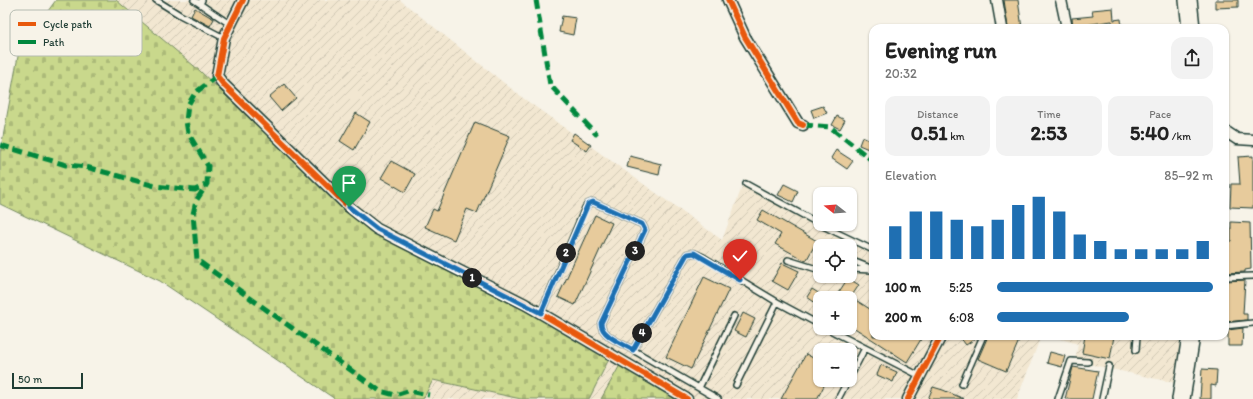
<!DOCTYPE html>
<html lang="en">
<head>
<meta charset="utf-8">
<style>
	body { margin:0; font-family:Itim,sans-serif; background:#f2f2f2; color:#222; height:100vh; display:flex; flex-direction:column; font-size:15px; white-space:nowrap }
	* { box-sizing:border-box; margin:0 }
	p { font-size:13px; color:#767676 }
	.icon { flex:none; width:22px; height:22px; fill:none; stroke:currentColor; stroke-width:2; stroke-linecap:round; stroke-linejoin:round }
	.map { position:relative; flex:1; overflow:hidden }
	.sheet { position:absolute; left:869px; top:24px; width:360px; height:316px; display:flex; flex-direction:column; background:#fff; border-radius:12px; box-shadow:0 1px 3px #0004 }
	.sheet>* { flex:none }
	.needle { width:26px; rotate:287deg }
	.tools { position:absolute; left:813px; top:187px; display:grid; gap:8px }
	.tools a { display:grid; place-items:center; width:44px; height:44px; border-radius:8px; background:#fff; box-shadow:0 1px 3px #0004; font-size:20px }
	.scale { position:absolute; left:12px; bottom:10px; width:71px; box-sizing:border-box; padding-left:4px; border:2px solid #1f3d34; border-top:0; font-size:11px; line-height:14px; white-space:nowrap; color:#1f3d34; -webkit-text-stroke:3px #f7f3e8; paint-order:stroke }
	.pin { position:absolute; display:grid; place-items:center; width:34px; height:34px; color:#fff; margin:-41px -17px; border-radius:50% 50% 50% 0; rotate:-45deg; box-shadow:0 0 4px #0007 }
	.pin .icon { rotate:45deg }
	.km { position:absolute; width:20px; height:20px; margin:-10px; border-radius:50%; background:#222; color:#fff; font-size:11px; line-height:20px; text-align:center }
	.round { display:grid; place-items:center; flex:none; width:42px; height:42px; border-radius:12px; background:#f2f2f2 }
	.summary { display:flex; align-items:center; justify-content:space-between; height:68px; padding:0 16px }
	h1 { font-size:22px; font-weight:700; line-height:30px }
	.stats { display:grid; grid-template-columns:repeat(3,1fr); gap:6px; height:68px; padding:4px 16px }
	.stats div { display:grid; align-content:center; border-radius:10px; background:#f2f2f2; text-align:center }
	.stats b { font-size:20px; font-weight:700 }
	.stats small { font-size:11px; font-weight:400 }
	.stats p { font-size:11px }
	.chart { height:112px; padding:8px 16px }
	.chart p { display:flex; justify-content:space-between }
	.chart svg { width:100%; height:72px; margin-top:4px; stroke:#1f6fb2; stroke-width:6 }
	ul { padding:0 16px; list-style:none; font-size:13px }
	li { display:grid; grid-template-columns:64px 48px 1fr; align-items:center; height:30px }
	li i { height:10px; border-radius:5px; background:#1f6fb2 }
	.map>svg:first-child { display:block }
	.industrial { fill:url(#industrial-furrows); fill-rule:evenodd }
	.cemetery { fill:url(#cemetery-stones); stroke:#748a60 }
	.building { fill:#e7cb9c; stroke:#1f3d34 }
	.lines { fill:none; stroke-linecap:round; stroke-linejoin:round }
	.service-casing { stroke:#1f3d34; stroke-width:8 }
	.minor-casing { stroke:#1f3d34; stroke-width:13 }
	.trunk-casing { stroke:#1f3d34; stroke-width:20 }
	.service { stroke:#f7f3e8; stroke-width:5 }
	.minor { stroke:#f7f3e8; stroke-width:10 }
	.trunk { stroke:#f7f3e8; stroke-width:17 }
	.quiet { stroke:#00873e; stroke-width:5; stroke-dasharray:10 5; stroke-linecap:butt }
	.cycleway-casing { stroke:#f7f3e8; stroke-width:8 }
	.cycleway { stroke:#e8590c; stroke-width:6 }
	.route-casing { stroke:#fff; stroke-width:8 }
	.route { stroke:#1f6fb2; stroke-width:5 }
	.key { fill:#f7f3e8; stroke:#b6bcb2; stroke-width:1 }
	.key-label { font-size:11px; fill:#1f3d34 }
</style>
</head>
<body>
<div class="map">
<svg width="1253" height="399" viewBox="0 0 1253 399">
	<defs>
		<pattern id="industrial-furrows" width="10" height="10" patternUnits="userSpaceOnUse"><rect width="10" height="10" fill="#f2e7d1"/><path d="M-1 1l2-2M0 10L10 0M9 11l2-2" fill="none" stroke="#cfc7b4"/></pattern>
		<pattern id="cemetery-stones" width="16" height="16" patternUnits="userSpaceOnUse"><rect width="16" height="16" fill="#c9d88c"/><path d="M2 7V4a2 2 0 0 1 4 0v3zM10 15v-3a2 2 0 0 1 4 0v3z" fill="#acba79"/></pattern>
	</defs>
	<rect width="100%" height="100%" fill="#f7f3e8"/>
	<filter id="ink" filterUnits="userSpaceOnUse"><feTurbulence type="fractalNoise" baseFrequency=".025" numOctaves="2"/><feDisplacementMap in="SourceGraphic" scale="8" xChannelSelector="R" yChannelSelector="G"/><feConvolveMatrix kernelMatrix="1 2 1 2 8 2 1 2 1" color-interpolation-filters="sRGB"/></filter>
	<g filter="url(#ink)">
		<path class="industrial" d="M 116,0 L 400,0 L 523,98 L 722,240 L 745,179 L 873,254 L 873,336 L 1041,336 L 1017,399 L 589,399 L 611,355 L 369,231 L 200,71 ZM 820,246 L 850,246 L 850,276 L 820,276 ZM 820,298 L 850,298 L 850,328 L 820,328 ZM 820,350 L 850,350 L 850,380 L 820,380 Z
			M 1051,336 L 1181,336 L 1175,383 L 1075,361 L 1078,344 Z
			M 432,380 L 521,399 L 423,399 Z"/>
		<path class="cemetery" d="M 56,0 L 116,0 L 200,71 L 369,231 L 611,355 L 589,399 L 521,399 L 433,380 L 423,399 L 335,399 L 160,281 L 0,204 L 0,153 L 19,51 Z
			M 620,365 L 680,399 L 601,399 Z"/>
		<path class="building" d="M 1004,0 L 1018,0 L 1022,28 L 1008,28 Z
			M 1215,0 L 1238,0 L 1238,7 L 1215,8 Z
			M 195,8 L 214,19 L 210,26 L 191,16 Z
			M 1113,8 L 1114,20 L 1121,19 L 1122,28 L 1113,28 L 1112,21 L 1085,25 L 1085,28 L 1073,28 L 1072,18 L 1093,16 L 1092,10 Z
			M 562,16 L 576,18 L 573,35 L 559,32 Z
			M 284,84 L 296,98 L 281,111 L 269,97 Z
			M 823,106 L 827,113 L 814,118 L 811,110 Z
			M 356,113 L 370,122 L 354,150 L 340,141 Z
			M 837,116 L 845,120 L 840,129 L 832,125 Z
			M 475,122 L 510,136 L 477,213 L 467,209 L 454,240 L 425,227 L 433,209 L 437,211 Z
			M 574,133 L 591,145 L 587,151 L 570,140 Z
			M 862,137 L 873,142 L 873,151 L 859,145 Z
			M 836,150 L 853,161 L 847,169 L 831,158 Z
			M 630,156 L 661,164 L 659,175 L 627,167 Z
			M 1253,156 L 1253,208 L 1230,207 L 1231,184 L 1240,184 L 1238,157 Z
			M 391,161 L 415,174 L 405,192 L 381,178 Z
			M 784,184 L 798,191 L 793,202 L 778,195 Z
			M 763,210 L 817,241 L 806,261 L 775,244 L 781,234 L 757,220 Z
			M 595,215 L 612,223 L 575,305 L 558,297 Z
			M 1231,222 L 1250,223 L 1251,269 L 1245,270 L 1245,272 L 1225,273 L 1225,241 L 1231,241 Z
			M 782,263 L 799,271 L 788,290 L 772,281 Z
			M 704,277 L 729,289 L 691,369 L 666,357 Z
			M 848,278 L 859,285 L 851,297 L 873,311 L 873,336 L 923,336 L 907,362 L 850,325 L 850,298 L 835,298 Z
			M 1245,280 L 1243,314 L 1247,314 L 1247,320 L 1225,322 L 1225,281 Z
			M 812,289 L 820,294 L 820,306 L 807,297 Z
			M 743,313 L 755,319 L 746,337 L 734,331 Z
			M 1243,328 L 1242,346 L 1228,346 L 1228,330 Z
			M 959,336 L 979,336 L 966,345 Z
			M 988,336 L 1021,336 L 1006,371 L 978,359 Z
			M 1085,336 L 1114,336 L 1110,359 L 1082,353 Z
			M 1050,352 L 1065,356 L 1062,367 L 1047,363 Z
			M 806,354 L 820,362 L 820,380 L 827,380 L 817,399 L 781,399 Z
			M 881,365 L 897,372 L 893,382 L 877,375 Z
			M 1073,367 L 1098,371 L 1092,399 L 1065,399 Z
			M 1202,369 L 1217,370 L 1216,386 L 1211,385 L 1211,399 L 1200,399 Z
			M 933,387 L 943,390 L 964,399 L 928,399 Z"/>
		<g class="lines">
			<g class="service-casing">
				<path id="service" d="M 156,0 L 180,15 L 224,38
					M 194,0 L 200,4
					M 202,0 L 200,4 L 231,25
					M 746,184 L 825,227 L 873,250
					M 788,260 L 820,270
					M 850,260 L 873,269
					M 850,269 L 872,270
					M 1225,277 L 1253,276
					M 541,313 L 585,208 L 588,204 L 593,202 L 635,221 L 642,224 L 645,230 L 601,323 C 601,336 623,344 633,350 L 687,254 L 694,253 L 703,257 L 777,302
					M 1225,326 L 1253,323
					M 826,328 L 920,376
					M 633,350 L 718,399
					M 1136,350 L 1137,336
					M 850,377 L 865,348
					M 962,384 L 983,336
					M 736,385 L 777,302 L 820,325
					M 699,388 L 734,316
					M 838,399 L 848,380
					M 1058,399 L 1071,361 L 1088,362
					M 1102,399 L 1109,366"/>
			</g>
			<g class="minor-casing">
				<path id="minor" d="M 243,0 L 224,38 L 217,76 L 224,85 L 349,207 L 377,229 L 525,304 L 687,399
					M 728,0 L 745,37 L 798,123 L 803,125
					M 997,0 L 1002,28
					M 1061,0 L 1067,28
					M 1225,131 L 1237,139 L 1253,140
					M 908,399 L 941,336"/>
			</g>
			<g class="trunk-casing">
				<path id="trunk" d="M 1188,0 L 1191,28
					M 1181,399 L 1191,336"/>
			</g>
			<use href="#service" class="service"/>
			<use href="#minor" class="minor"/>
			<use href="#trunk" class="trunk"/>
			<path class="quiet" d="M 536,0 L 550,85 L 597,135
				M 217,76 L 195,93 L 188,105 L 186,121 L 188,133 L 208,166 L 207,184 L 196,201 L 193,214 L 197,260 L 380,391 L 395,395 L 408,391 L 429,395
				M 803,125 L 830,127 L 873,161
				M 0,145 L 66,165 L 86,167 L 155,186 L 195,190 L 207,184"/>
			<g class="cycleway-casing">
				<path id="cycleway" d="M 243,0 L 224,38 L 217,76 L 224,85 L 349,207 L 377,229 L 525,304 L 687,399
					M 728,0 L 745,37 L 798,123 L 803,125
					M 908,399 L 941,336"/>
			</g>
			<use href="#cycleway" class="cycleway"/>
		</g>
	</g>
	<g class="lines" filter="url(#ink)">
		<g class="route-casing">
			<path id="route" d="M 349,207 L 377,229 L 541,313 L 588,204 L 593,202 L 635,221 L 642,224 L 645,230 L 601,323 C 601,336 623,344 633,350 L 687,254 L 694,253 L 740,280"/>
		</g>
		<use href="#route" class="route"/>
	</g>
	<rect x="10" y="10" width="132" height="46" rx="6" class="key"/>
	<rect x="18" y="22" width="18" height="4" fill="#e8590c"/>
	<rect x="18" y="40" width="18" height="4" fill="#00873e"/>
	<g class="key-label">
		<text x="43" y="28">Cycle path</text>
		<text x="43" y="46">Path</text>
	</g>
</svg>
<div class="tools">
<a><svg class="needle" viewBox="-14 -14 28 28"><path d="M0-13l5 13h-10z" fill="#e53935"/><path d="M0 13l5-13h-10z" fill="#767676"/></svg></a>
<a><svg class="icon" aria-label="locate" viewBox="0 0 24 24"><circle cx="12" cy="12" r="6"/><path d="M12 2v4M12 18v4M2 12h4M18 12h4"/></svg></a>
<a>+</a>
<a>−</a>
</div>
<div class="scale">50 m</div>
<div class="pin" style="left:349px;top:207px;background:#1e9e55"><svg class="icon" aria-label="arrive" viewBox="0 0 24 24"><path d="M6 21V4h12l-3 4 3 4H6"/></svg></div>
<div class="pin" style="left:740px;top:280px;background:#d93025"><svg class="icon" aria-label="check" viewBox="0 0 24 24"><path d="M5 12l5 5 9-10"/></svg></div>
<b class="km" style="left:472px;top:278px">1</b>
<b class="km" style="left:566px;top:253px">2</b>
<b class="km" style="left:635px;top:251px">3</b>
<b class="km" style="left:642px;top:333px">4</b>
<section class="sheet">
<div class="summary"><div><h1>Evening run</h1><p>20:32</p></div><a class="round"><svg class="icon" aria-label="share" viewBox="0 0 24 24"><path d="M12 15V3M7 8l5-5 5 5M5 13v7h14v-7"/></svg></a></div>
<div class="stats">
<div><p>Distance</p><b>0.51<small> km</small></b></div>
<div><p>Time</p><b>2:53</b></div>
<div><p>Pace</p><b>5:40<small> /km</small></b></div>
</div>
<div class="chart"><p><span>Elevation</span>85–92 m</p>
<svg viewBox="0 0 160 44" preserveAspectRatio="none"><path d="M5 44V24M15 44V15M25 44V15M35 44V20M45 44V24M55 44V20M65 44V11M75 44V6M85 44V15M95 44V29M105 44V33M115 44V38M125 44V38M135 44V38M145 44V38M155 44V33"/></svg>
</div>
<ul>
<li><b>100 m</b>5:25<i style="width:100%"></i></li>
<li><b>200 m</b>6:08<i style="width:61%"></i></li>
</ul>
</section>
</div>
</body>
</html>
